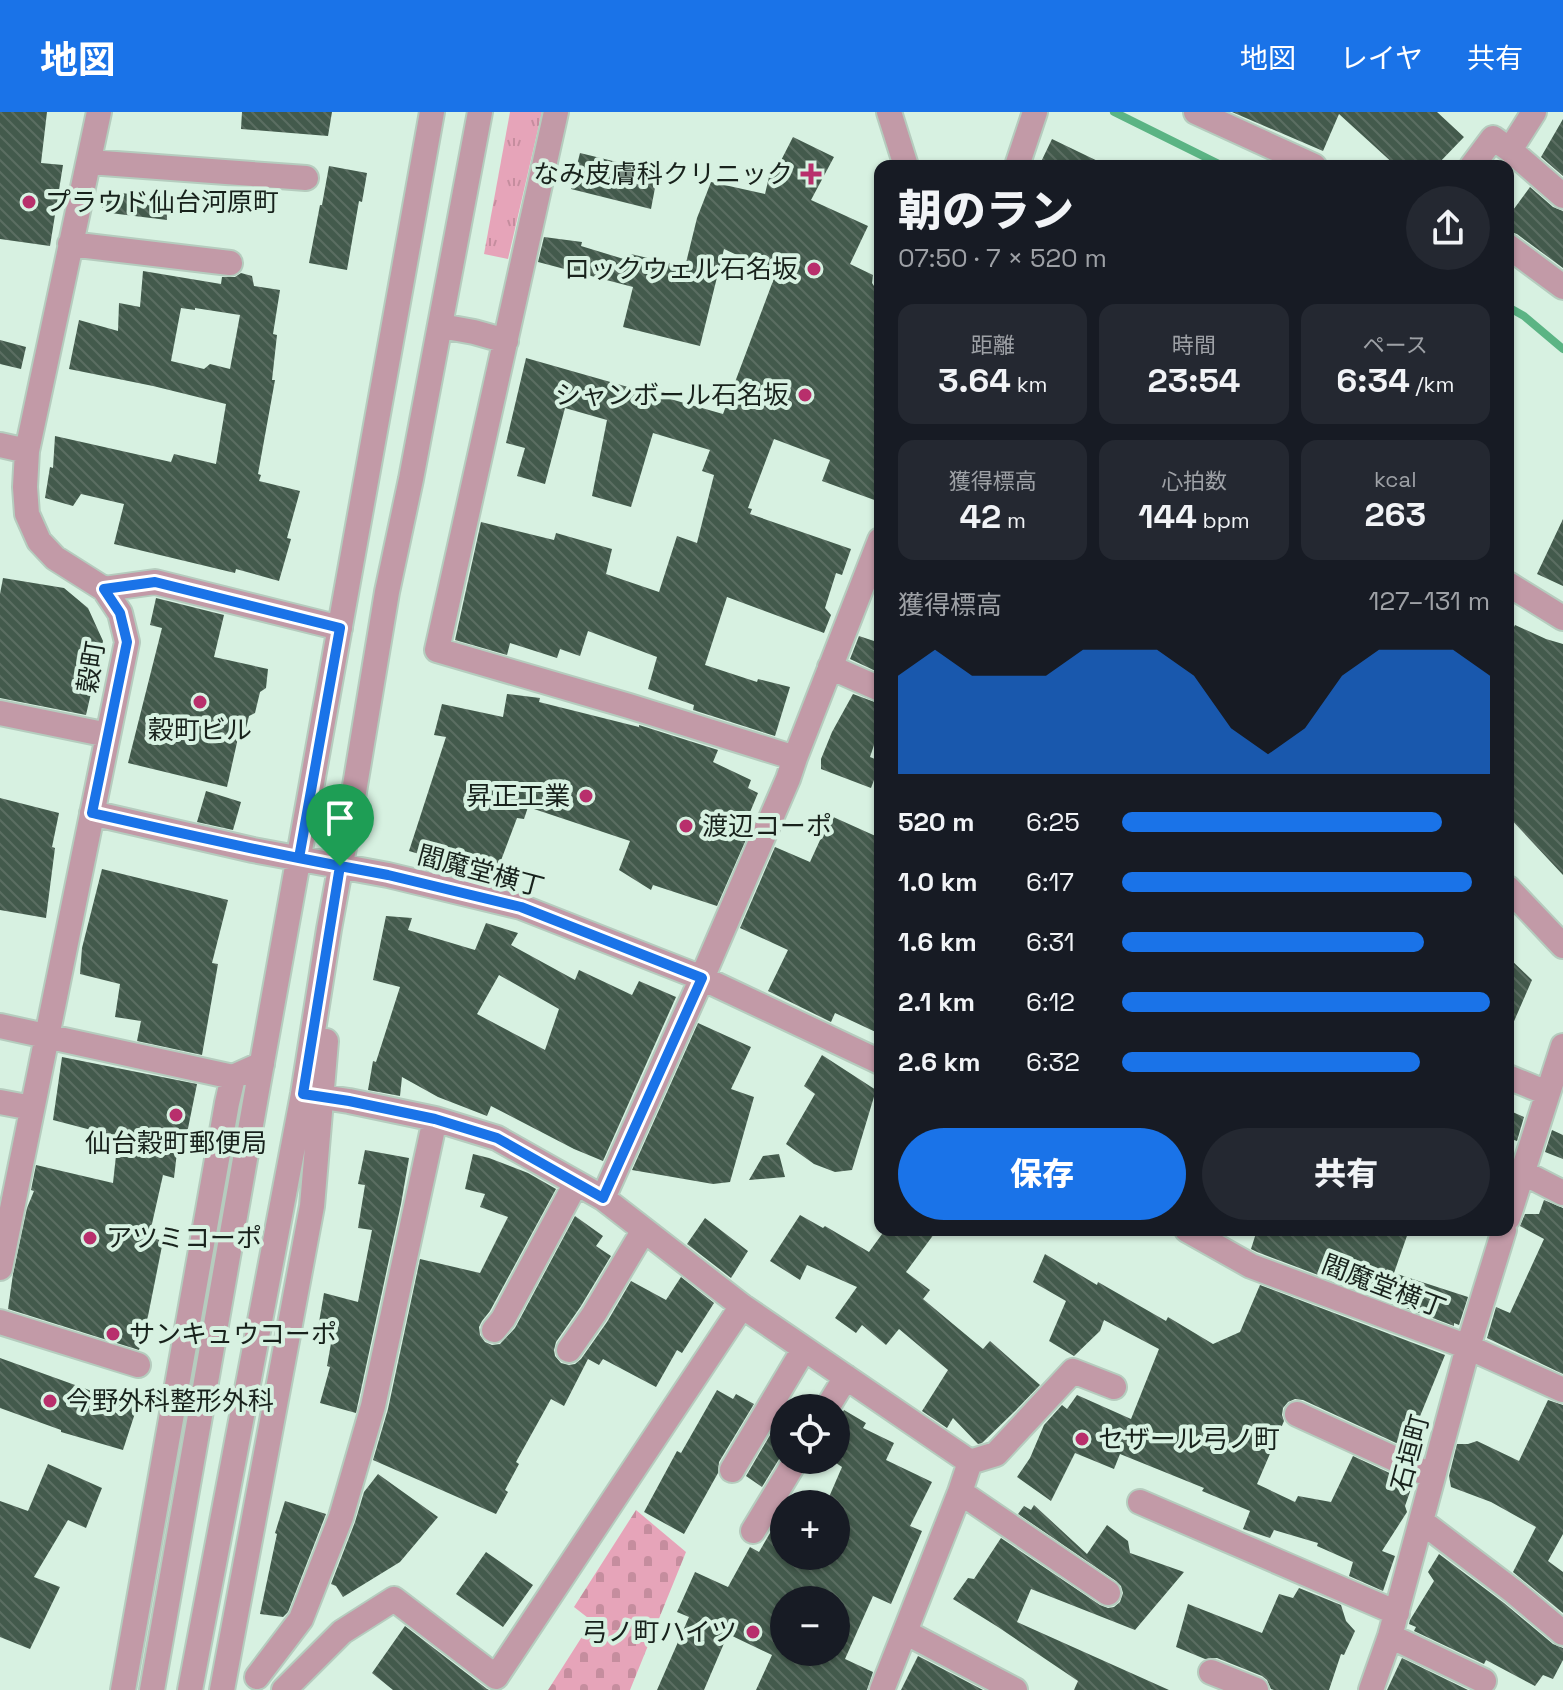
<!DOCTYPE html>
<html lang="ja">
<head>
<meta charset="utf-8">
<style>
	body { margin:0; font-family:"Space Grotesk","Noto Sans JP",sans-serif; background:#242831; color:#f1f3f6; height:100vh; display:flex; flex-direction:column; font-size:30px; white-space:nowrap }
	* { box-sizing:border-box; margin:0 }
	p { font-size:26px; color:#9ea1a6 }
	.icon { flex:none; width:44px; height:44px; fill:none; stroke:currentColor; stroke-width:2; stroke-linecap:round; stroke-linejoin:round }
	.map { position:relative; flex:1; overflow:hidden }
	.details { position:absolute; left:874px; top:48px; width:640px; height:1076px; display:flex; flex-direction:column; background:#171b24; border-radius:16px; box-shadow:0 2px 6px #0004 }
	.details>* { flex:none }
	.buttons { position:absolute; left:770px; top:1282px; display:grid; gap:16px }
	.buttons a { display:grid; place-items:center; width:80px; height:80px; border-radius:50%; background:#171b24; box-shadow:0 2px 6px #0004; font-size:40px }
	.pin { position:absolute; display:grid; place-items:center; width:68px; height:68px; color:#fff; margin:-82px -34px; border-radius:50% 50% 50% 0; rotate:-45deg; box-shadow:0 0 8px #0007 }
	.pin .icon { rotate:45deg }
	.round { display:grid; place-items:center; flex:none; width:84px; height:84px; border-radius:42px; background:#242831 }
	.head { display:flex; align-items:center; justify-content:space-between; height:136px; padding:0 24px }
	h1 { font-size:44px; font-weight:800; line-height:60px }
	.stats { display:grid; grid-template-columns:repeat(3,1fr); gap:12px; height:136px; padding:8px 24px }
	.stats div { display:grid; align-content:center; border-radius:16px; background:#242831; text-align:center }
	.stats b { font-size:34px; font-weight:800 }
	.stats small { font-size:22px; font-weight:400 }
	.stats p { font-size:22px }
	.chart { height:224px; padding:16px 24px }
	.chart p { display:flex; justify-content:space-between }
	.chart svg { width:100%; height:144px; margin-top:8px; fill:#1a73e8; opacity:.7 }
	.cta { display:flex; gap:16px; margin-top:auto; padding:16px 24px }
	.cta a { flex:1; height:92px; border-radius:48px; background:#1a73e8; color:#fff; font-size:32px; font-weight:800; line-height:92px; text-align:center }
	.cta a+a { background:#242831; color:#f1f3f6 }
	ul { padding:0 24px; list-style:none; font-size:26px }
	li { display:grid; grid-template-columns:128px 96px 1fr; align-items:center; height:60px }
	li i { height:20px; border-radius:10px; background:#1a73e8 }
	header { display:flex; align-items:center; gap:48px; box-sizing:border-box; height:112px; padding:0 40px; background:#1a73e8; color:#fff }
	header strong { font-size:38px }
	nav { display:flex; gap:44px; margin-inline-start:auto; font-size:28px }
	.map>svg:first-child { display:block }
	.cemetery { fill:url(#cemetery-stones) }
	.park { fill:url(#park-tufts) }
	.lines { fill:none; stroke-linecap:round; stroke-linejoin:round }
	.stream { stroke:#5bb484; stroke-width:8 }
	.building { fill:url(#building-back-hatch); fill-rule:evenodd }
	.minor-casing { stroke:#b5ccbe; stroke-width:28 }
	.minor { stroke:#c29aa7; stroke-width:24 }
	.route-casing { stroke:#fff; stroke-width:16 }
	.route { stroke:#1a73e8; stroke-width:10 }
	.poi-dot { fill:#b82f6c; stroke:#d7f1e1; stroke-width:3 }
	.labels { text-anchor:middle; stroke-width:8; stroke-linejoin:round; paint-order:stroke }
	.poi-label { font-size:26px; fill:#18221c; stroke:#d7f1e1; text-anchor:start }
	.street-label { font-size:26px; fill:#18221c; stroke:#d7f1e1 }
</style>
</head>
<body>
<header>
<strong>地図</strong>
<nav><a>地図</a><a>レイヤ</a><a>共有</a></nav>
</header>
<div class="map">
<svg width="1563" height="1578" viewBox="0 0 1563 1578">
	<defs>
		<pattern id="cemetery-stones" width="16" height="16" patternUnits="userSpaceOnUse" patternTransform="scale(2)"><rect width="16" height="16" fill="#e6a4b9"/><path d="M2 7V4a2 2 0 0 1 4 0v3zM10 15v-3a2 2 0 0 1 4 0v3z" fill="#c58d9e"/></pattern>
		<pattern id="park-tufts" width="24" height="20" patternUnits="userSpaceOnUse" patternTransform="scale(2)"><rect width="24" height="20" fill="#e6a4b9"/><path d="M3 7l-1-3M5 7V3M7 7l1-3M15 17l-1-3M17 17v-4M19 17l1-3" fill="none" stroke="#c58d9e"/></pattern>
		<pattern id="building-back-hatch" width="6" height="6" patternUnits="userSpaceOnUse" patternTransform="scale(2)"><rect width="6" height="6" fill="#435a4c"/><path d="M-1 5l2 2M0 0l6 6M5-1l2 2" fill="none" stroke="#5b6e62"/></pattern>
	</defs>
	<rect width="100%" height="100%" fill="#d7f1e1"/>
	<path class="cemetery" d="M 636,1398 L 686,1440 L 630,1578 L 548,1578 L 592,1509 L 574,1495 Z"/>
	<path class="park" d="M 510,0 L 542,0 L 508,147 L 484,142 Z"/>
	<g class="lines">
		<path class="stream" d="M 1114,0 L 1223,54
			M 1508,195 L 1524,204 L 1563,237"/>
	</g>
	<path class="building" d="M 0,0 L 47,0 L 41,51 L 63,53 L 50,134 L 0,127 Z
		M 242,0 L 332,0 L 328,24 L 241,17 Z
		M 1232,0 L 1437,0 L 1464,25 L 1436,54 L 1396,54 L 1339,2 L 1323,39 Z
		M 1563,7 L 1563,64 L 1541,45 Z
		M 793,25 L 834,45 L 811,88 L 868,114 L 850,152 L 873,163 L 872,171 L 880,183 L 880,390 L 822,369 L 830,348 L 774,327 L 748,396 L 752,397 L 750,402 L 851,437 L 842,463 L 836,461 L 825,496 L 831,503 L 824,521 L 727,485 L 705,553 L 757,570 L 758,567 L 790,575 L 775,624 L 693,598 L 694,593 L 648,577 L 657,545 L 588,519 L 580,544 L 560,537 L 557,546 L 510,531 L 507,543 L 455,528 L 481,410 L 554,428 L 556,421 L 612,437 L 606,462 L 659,480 L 677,424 L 697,431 L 714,363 L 702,359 L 710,338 L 653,321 L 631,395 L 592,384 L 607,308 L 565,296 L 545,372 L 517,364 L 525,336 L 506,331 L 526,246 L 723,302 L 776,161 L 724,137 L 700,234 L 623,215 L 633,175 L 538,150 L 544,125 L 582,130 L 581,134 L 627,148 L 631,142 L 685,155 L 697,106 L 711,70 L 765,82 L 769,65 L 772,66 Z
		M 1052,27 L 1108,54 L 1039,54 Z
		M 580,41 L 658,60 L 651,97 L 571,77 Z
		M 329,54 L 367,61 L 362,90 L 359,89 L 347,158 L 309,151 L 320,93 L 322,93 Z
		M 1530,75 L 1553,95 L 1563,99 L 1563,156 L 1517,122 L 1508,119 L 1508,105 Z
		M 103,79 L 166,86 L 167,108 L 102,100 Z
		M 143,159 L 221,172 L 222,165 L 235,165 L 241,161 L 252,164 L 254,174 L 280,178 L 273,222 L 277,223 L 272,268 L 275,268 L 258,362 L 261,363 L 259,369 L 300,379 L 287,426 L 291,427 L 279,469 L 236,457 L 235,461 L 114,432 L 124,392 L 81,382 L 73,394 L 45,386 L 50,355 L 53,356 L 55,324 L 171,350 L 174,342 L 216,352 L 226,292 L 153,274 L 69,257 L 79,208 L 118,219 L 119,191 L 140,195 ZM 181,196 L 195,198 L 195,196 L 240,203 L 230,257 L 210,252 L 204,257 L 171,249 Z
		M 0,228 L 26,235 L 21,257 L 0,252 Z
		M 1563,407 L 1563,474 L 1537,462 Z
		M 3,466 L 64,476 L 88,496 L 103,529 L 86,603 L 0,586 L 0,482 Z
		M 156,486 L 224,503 L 214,545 L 268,557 L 266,576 L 260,580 L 255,601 L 249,604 L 243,628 L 238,626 L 227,675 L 128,651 L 162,516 L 150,513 Z
		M 1515,513 L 1546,527 L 1563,532 L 1563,763 L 1508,704 L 1508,527 Z
		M 859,524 L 880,531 L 880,561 L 850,547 Z
		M 507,582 L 540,586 L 539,590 L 639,615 L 639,613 L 718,638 L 713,650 L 751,668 L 748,676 L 758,681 L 743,717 L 748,720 L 748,723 L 717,794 L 653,773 L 651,778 L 619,758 L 630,729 L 528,695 L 524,707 L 517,706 L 497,759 L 438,742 L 436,747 L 409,739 L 446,625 L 434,623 L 442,592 L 503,605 Z
		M 853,582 L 880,592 L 880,615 L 870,645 L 880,649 L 880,652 L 871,676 L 821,657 L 821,647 L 832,620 Z
		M 206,679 L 241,690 L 233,718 L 197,710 Z
		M 0,686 L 59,701 L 52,735 L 55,736 L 46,806 L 0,798 Z
		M 831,704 L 880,726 L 880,922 L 835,901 L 831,910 L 768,879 L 788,838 L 740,816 L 775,735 L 810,750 Z
		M 102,757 L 228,788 L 212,851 L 218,852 L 202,943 L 137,929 L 141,909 L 115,905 L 120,872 L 80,862 L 82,836 Z
		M 386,804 L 412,806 L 408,818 L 475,838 L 486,811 L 518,821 L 511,833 L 575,868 L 579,858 L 632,883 L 639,869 L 676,885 L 603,1049 L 574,1037 L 491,994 L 487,1004 L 438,985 L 402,965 L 400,984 L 368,978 L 373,949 L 376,950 L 400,875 L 373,868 ZM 499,863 L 559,897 L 545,938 L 477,902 Z
		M 1508,845 L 1532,868 L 1508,923 Z
		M 698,911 L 751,935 L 731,977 L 754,985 L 730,1070 L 713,1072 L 632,1058 Z
		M 822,943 L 876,978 L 852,1058 L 835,1060 L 814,1052 L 786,1032 L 815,982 L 804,974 Z
		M 62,945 L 197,972 L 183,1041 L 177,1040 L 174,1066 L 163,1063 L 149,1125 L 163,1129 L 148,1204 L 139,1238 L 8,1197 L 13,1162 L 27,1096 L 34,1079 L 31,1078 L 36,1053 L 113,1071 L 118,1025 L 53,1008 Z
		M 1508,998 L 1524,1005 L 1517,1029 L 1508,1026 Z
		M 1552,1018 L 1563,1023 L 1563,1047 L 1545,1040 Z
		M 365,1038 L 409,1046 L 401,1092 L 356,1301 L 320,1291 L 330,1255 L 327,1254 L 333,1220 L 318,1216 L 324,1181 L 358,1190 L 372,1118 L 358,1116 L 365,1073 L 358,1072 Z
		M 473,1042 L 489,1046 L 528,1061 L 556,1077 L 490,1199 L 482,1209 L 479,1215 L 480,1223 L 485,1230 L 492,1233 L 500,1232 L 515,1216 L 575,1104 L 603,1124 L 596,1134 L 611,1144 L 581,1194 L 556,1230 L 554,1238 L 555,1244 L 561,1251 L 569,1253 L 575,1252 L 581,1247 L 607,1210 L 631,1169 L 666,1188 L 681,1165 L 714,1191 L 682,1241 L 677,1238 L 656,1275 L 603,1247 L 599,1253 L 588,1247 L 564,1294 L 551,1287 L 516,1350 L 519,1352 L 505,1378 L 508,1380 L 496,1402 L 373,1348 L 388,1297 L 420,1147 L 480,1161 L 508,1105 L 480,1095 L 485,1082 L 465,1077 Z
		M 779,1042 L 785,1065 L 749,1068 L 763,1044 Z
		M 1544,1088 L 1563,1096 L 1563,1262 L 1487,1226 L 1496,1195 L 1510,1201 L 1544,1127 L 1520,1114 L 1525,1102 L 1539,1102 Z
		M 800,1103 L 823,1116 L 825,1114 L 869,1140 L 885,1118 L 937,1118 L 906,1160 L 930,1178 L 923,1187 L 983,1237 L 990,1229 L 1040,1273 L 1015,1299 L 982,1331 L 978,1332 L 953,1306 L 947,1316 L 922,1299 L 948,1258 L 899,1217 L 886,1233 L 862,1213 L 856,1221 L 835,1206 L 857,1175 L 807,1153 L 800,1168 L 770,1149 Z
		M 705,1106 L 748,1139 L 731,1166 L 687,1132 Z
		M 1257,1118 L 1409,1118 L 1394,1161 L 1468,1185 L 1459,1213 L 1454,1211 L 1454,1214 L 1257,1140 L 1251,1137 Z
		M 1045,1142 L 1097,1173 L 1098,1170 L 1166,1209 L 1168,1205 L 1213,1232 L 1240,1220 L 1260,1173 L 1445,1243 L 1407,1336 L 1303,1288 L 1295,1287 L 1288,1290 L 1283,1296 L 1282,1303 L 1284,1309 L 1257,1372 L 1295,1390 L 1298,1384 L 1331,1390 L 1353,1344 L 1396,1364 L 1412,1374 L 1405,1394 L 1407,1400 L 1382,1439 L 1395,1444 L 1383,1479 L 1349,1464 L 1353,1450 L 1317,1434 L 1318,1431 L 1274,1418 L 1270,1426 L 1243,1417 L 1250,1399 L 1202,1379 L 1204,1376 L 1120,1342 L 1114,1357 L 1075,1341 L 1051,1389 L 1017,1365 L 1030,1346 L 1044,1313 L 1062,1293 L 1067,1297 L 1077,1283 L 1131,1307 L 1159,1237 L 1104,1208 L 1100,1219 L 1074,1244 L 1049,1229 L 1066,1189 L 1033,1170 Z
		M 0,1246 L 114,1287 L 114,1284 L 138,1292 L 123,1338 L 61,1320 L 61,1318 L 0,1296 Z
		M 717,1278 L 733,1287 L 736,1282 L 754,1292 L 719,1350 L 718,1361 L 684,1422 L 644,1400 L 677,1339 L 681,1341 Z
		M 1548,1288 L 1563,1293 L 1563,1422 L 1548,1449 L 1563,1460 L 1563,1501 L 1513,1460 L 1536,1415 L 1491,1390 L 1451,1375 L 1449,1364 L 1457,1332 L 1468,1332 L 1477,1329 L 1519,1349 Z
		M 844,1298 L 866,1311 L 863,1316 L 894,1331 L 886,1348 L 932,1370 L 910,1414 L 922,1419 L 891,1492 L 873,1484 L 845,1547 L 873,1560 L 867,1578 L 756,1578 L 772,1543 L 728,1522 L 704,1578 L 657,1578 L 689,1505 L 677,1500 L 695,1460 L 728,1475 L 750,1435 L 759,1440 L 784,1397 L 784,1444 L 836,1444 L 836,1392 L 826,1392 L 842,1355 L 836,1351 L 836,1311 ZM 784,1488 L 836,1488 L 836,1540 L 784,1540 Z
		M 780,1306 L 784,1308 L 784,1339 L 762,1375 L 746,1364 Z
		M 48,1352 L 102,1376 L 86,1416 L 68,1408 L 34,1465 L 60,1475 L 30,1537 L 0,1525 L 0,1389 L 28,1399 Z
		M 378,1362 L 438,1405 L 400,1450 L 343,1485 L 336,1474 L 331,1472 L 355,1410 L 364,1380 Z
		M 285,1389 L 326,1402 L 288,1500 L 283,1505 L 260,1502 L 277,1422 L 275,1421 Z
		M 1034,1393 L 1087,1442 L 1107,1413 L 1128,1429 L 1130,1441 L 1184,1460 L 1135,1518 L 1031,1477 L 1017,1510 L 1169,1578 L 1074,1578 L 1078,1569 L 998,1515 L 953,1487 L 968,1466 L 974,1467 L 1001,1426 L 1100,1493 L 1108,1496 L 1114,1495 L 1120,1490 L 1123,1481 L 1121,1474 L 1116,1469 L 1018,1402 L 1024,1394 L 1031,1398 Z
		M 486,1440 L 533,1473 L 503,1515 L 456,1482 Z
		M 1439,1442 L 1504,1491 L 1553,1532 L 1563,1536 L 1563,1548 L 1553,1567 L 1543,1563 L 1535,1574 L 1486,1548 L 1484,1552 L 1414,1519 L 1416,1515 L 1409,1512 L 1410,1508 L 1434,1469 L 1428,1460 Z
		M 1299,1476 L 1341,1493 L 1346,1509 L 1355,1519 L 1344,1543 L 1341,1542 L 1329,1578 L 1274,1578 L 1271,1577 L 1267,1568 L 1262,1564 L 1217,1546 L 1205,1547 L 1176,1535 L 1188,1492 L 1262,1521 L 1279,1482 L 1293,1486 Z
		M 405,1514 L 487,1577 L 489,1578 L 393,1578 L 372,1561 Z
		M 918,1544 L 983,1578 L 901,1578 Z
		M 1402,1546 L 1468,1578 L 1387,1578 Z"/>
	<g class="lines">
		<g class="minor-casing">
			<path id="minor" d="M 556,0 L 437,538 L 629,594 L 795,646
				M 889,0 L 906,54
				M 1196,0 L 1314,54
				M 1510,38 L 1563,84
				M 89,50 L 306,66
				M 1017,54 L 1035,0
				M 1472,54 L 1493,26 L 1510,38 L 1534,0
				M 70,132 L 230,151
				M 1508,134 L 1563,175
				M 441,214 L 474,220 L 506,229
				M 0,333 L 27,339
				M 1508,472 L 1563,506
				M 104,477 L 155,470 L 340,516
				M 830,555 L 880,577
				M 0,601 L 108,623
				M 92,701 L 253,738 L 388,763 L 521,795 L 702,866 L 880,950
				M 1508,776 L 1563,834
				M 0,914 L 233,965
				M 1508,965 L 1547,981
				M 303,982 L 349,989 L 435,1007 L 497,1026 L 603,1086 L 742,1194 L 970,1350 L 960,1380 L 882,1578
				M 0,990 L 32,996
				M 1522,1060 L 1563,1081
				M 603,1086 L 702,866 L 788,667 L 795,646 L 880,428
				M 1508,1106 L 1563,934
				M 1187,1118 L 1251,1154 L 1468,1235 L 1563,1278
				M 0,1156 L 127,530 L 120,501 L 104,477 L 55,446 L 39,429 L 27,402 L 25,375 L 27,339 L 99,0
				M 0,1210 L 138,1253
				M 494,1218 L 503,1207 L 576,1071
				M 569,1238 L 594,1202 L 644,1118
				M 827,1296 L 846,1265
				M 1297,1302 L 1432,1364
				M 970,1350 L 996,1342 L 1073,1259 L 1114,1275
				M 732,1358 L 804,1237
				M 960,1380 L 1108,1481
				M 1140,1390 L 1397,1501
				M 1421,1409 L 1513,1479 L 1563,1521
				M 753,1419 L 796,1348
				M 905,1520 L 1015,1578
				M 1390,1524 L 1484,1569
				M 1211,1560 L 1256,1578
				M 257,1565 L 301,1507 L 341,1405 L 373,1294 L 435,1007
				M 123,1578 L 227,991 L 233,965 L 262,952
				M 152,1578 L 258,973 L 432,0
				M 190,1578 L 303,982 L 329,817 L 352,692 L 387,480 L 411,367 L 480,0
				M 222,1578 L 312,1094 L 326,929
				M 284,1578 L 342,1520 L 394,1487 L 496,1565 L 742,1194
				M 1371,1578 L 1390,1524 L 1468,1235 L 1504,1118"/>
		</g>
		<use href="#minor" class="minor"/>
	</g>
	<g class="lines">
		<g class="route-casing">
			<path id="route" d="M 340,754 C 257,739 175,720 92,701 L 127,530 L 120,501 L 104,477 L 155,470 L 340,516 L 299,746 L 340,754 L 303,982 L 349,989 L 435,1007 L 497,1026 L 603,1086 L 702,866 L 521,795 L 388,763 L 340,754"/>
		</g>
		<use href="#route" class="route"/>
	</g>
	<g class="poi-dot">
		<path d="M807 50h8v8h8v8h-8v8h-8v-8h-8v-8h8z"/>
		<circle cx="29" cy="90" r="8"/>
		<circle cx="814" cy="157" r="8"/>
		<circle cx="805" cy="283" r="8"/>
		<circle cx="200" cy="590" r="8"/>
		<circle cx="586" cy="684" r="8"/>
		<circle cx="686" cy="714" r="8"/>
		<circle cx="176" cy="1003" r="8"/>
		<circle cx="90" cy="1126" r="8"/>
		<circle cx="113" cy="1222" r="8"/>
		<circle cx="50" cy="1289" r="8"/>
		<circle cx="1082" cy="1327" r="8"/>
		<circle cx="753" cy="1520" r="8"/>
	</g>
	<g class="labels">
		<g class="poi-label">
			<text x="793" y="71" text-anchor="end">なみ皮膚科クリニック</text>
			<text x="45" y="99">プラウド仙台河原町</text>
			<text x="798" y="166" text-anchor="end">ロックウェル石名坂</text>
			<text x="789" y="292" text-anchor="end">シャンボール石名坂</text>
			<text x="200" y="627" text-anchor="middle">穀町ビル</text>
			<text x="570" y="693" text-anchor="end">昇正工業</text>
			<text x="702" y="723">渡辺コーポ</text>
			<text x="176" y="1040" text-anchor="middle">仙台穀町郵便局</text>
			<text x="106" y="1135">アツミコーポ</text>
			<text x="129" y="1231">サンキュウコーポ</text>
			<text x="66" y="1298">今野外科整形外科</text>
			<text x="1098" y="1336">セザール弓ノ町</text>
			<text x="737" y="1529" text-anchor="end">弓ノ町ハイツ</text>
		</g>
		<g class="street-label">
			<text transform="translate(91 555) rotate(-81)" y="9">穀町</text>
			<text transform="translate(481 759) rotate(15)" y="9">閻魔堂横丁</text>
			<text transform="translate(1384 1174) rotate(21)" y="9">閻魔堂横丁</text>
			<text transform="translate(1410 1341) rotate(-75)" y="9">石垣町</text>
		</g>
	</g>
</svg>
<div class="buttons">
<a><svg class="icon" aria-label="locate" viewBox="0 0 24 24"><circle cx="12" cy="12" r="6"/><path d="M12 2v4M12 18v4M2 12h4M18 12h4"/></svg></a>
<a>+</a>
<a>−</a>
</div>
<div class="pin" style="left:340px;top:754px;background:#1e9e55"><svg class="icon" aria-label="arrive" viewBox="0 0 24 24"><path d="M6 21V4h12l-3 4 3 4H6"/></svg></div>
<section class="details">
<div class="head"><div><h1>朝のラン</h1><p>07:50 · 7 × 520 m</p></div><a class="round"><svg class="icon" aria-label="share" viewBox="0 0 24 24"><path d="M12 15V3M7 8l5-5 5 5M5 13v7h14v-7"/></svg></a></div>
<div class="stats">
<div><p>距離</p><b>3.64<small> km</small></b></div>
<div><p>時間</p><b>23:54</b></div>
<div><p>ペース</p><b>6:34<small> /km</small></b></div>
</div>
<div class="stats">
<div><p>獲得標高</p><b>42<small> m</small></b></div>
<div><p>心拍数</p><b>144<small> bpm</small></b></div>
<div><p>kcal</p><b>263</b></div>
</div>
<div class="chart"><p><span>獲得標高</span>127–131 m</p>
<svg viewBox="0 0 160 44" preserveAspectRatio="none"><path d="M0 44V14L10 6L20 14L30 14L40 14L50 6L60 6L70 6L80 14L90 30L100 38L110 30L120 14L130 6L140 6L150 6L160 14V44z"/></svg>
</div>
<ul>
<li><b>520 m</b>6:25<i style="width:87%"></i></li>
<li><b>1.0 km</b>6:17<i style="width:95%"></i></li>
<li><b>1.6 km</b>6:31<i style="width:82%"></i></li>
<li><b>2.1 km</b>6:12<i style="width:100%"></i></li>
<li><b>2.6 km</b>6:32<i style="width:81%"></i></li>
</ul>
<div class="cta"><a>保存</a><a>共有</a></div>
</section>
</div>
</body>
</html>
